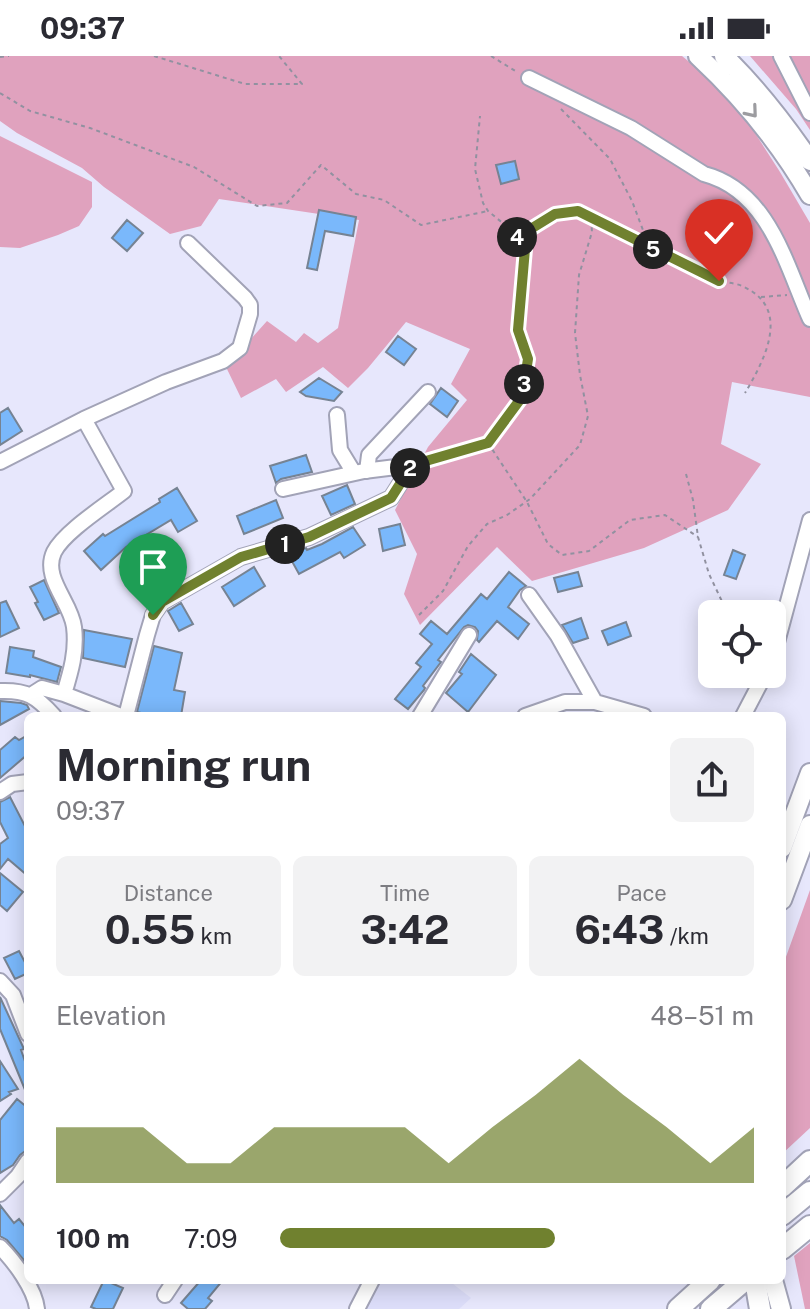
<!DOCTYPE html>
<html lang="en">
<head>
<meta charset="utf-8">
<style>
	body { margin:0; font-family:"Public Sans",sans-serif; background:#f2f2f3; color:#2b2b33; height:100vh; display:flex; flex-direction:column; font-size:30px; white-space:nowrap }
	* { box-sizing:border-box; margin:0 }
	p { font-size:26px; color:#7c7c81 }
	.icon { flex:none; width:44px; height:44px; fill:none; stroke:currentColor; stroke-width:2; stroke-linecap:round; stroke-linejoin:round }
	.map { position:relative; flex:1; overflow:hidden }
	.drawer { position:absolute; left:24px; top:656px; width:762px; height:572px; display:flex; flex-direction:column; background:#fff; border-radius:12px; box-shadow:0 4px 20px #0003 }
	.drawer>* { flex:none }
	.tools { position:absolute; left:698px; top:544px; display:grid; gap:16px }
	.tools a { display:grid; place-items:center; width:88px; height:88px; border-radius:12px; background:#fff; box-shadow:0 4px 20px #0003; font-size:40px }
	.pin { position:absolute; display:grid; place-items:center; width:68px; height:68px; color:#fff; margin:-82px -34px; border-radius:50% 50% 50% 0; rotate:-45deg; box-shadow:0 0 8px #0007 }
	.pin .icon { rotate:45deg }
	.km { position:absolute; width:40px; height:40px; margin:-20px; border-radius:50%; background:#222; color:#fff; font-size:22px; line-height:40px; text-align:center }
	.round { display:grid; place-items:center; flex:none; width:84px; height:84px; border-radius:12px; background:#f2f2f3 }
	.overview { display:flex; align-items:center; justify-content:space-between; height:136px; padding:0 32px }
	h1 { font-size:44px; font-weight:700; line-height:60px }
	.figures { display:grid; grid-template-columns:repeat(3,1fr); gap:12px; height:136px; padding:8px 32px }
	.figures div { display:grid; align-content:center; border-radius:12px; background:#f2f2f3; text-align:center }
	.figures b { font-size:40px; font-weight:700 }
	.figures small { font-size:22px; font-weight:400 }
	.figures p { font-size:22px }
	.chart { height:224px; padding:16px 32px }
	.chart p { display:flex; justify-content:space-between }
	.chart svg { width:100%; height:144px; margin-top:8px; fill:#70812f; opacity:.7 }
	ul { padding:0 32px; list-style:none; font-size:26px }
	li { display:grid; grid-template-columns:128px 96px 1fr; align-items:center; height:60px }
	li i { height:20px; border-radius:10px; background:#70812f }
	.status { display:flex; justify-content:space-between; align-items:center; height:56px; padding:0 40px; background:#fff; direction:ltr }
	.status svg { height:22px; fill:currentColor }
	.map>svg:first-child { display:block }
	.built { fill:#dcddf9 }
	.green { fill:#e0a2be }
	.building { fill:#7ab8fb; stroke:#768393; stroke-width:2 }
	.lines { fill:none; stroke-linecap:round; stroke-linejoin:round }
	.minor-casing { stroke:#a2a3b7; stroke-width:18 }
	.major-casing { stroke:#a2a3b7; stroke-width:22 }
	.highway-casing { stroke:#a2a3b7; stroke-width:24 }
	.path { stroke:#9191a0; stroke-width:2; stroke-dasharray:4 4; stroke-linecap:butt }
	.minor { stroke:#fff; stroke-width:14 }
	.major { stroke:#fff; stroke-width:18 }
	.highway { stroke:#fff; stroke-width:20 }
	.oneway { stroke:#9c9ca0 }
	.route-casing { stroke:#fff; stroke-width:16 }
	.route { stroke:#70812f; stroke-width:10 }
</style>
</head>
<body>
<div class="status"><b>09:37</b><svg viewBox="0 0 49 12"><path d="M0 12V9h3v3zM5 12V6h3v6zM10 12V3h3v9zM15 12V0h3v12zM26 1h20v11H26zM47 4h2v5h-2z"/></svg></div>
<div class="map">
<svg width="810" height="1253" viewBox="0 0 810 1253">
	<rect width="100%" height="100%" fill="#e7e7fc"/>
	<path class="built" d="M 372,1224 L 448,1224 L 471,1242 L 459,1253 L 361,1253 Z"/>
	<path class="green" d="M 0,0 L 682,0 L 704,18 L 744,60 L 780,116 L 810,167 L 810,341 L 732,326 L 721,388 L 761,408 L 728,454 L 644,492 L 532,525 L 497,491 L 420,569 L 404,538 L 417,498 L 395,454 L 428,391 L 467,344 L 451,328 L 470,293 L 406,266 L 368,312 L 348,332 L 323,311 L 286,336 L 276,323 L 241,342 L 226,311 L 267,265 L 296,286 L 304,277 L 318,287 L 338,272 L 359,164 L 219,143 L 201,170 L 170,178 L 104,131 L 82,112 L 17,77 L 0,65 Z
		M 750,0 L 810,0 L 810,74 L 796,53 Z
		M 0,80 L 92,126 L 92,151 L 79,170 L 58,179 L 20,192 L 0,191 Z
		M 810,834 L 810,1072 L 782,1098 L 782,912 Z
		M 810,1187 L 810,1253 L 805,1253 L 794,1200 Z"/>
	<path class="building" d="M 515,105 L 519,123 L 501,128 L 496,109 Z
		M 319,154 L 356,161 L 353,180 L 325,175 L 317,214 L 307,212 Z
		M 127,164 L 143,177 L 127,195 L 112,182 Z
		M 398,280 L 416,293 L 404,309 L 386,296 Z
		M 319,322 L 342,336 L 334,345 L 306,340 L 300,336 Z
		M 441,332 L 458,345 L 447,361 L 430,348 Z
		M 8,352 L 22,375 L 0,389 L 0,357 Z
		M 306,399 L 312,416 L 281,423 L 276,427 L 270,410 Z
		M 347,429 L 355,448 L 331,459 L 322,440 Z
		M 177,432 L 197,465 L 178,476 L 171,464 L 126,491 L 101,514 L 84,495 L 103,478 L 105,480 L 160,446 L 159,443 Z
		M 276,444 L 283,462 L 244,478 L 237,460 Z
		M 400,468 L 405,489 L 383,495 L 379,473 Z
		M 353,471 L 365,489 L 344,502 L 340,496 L 299,518 L 288,498 L 306,492 L 307,494 L 322,488 Z
		M 733,494 L 745,499 L 736,523 L 724,519 Z
		M 254,511 L 265,530 L 234,550 L 222,531 Z
		M 509,516 L 526,530 L 520,534 L 508,551 L 529,568 L 518,583 L 497,565 L 479,586 L 477,584 L 478,575 L 475,571 L 468,569 L 464,571 L 438,604 L 441,606 L 423,630 L 425,632 L 424,634 L 408,653 L 395,643 L 421,611 L 416,607 L 432,588 L 420,578 L 431,565 L 447,578 L 481,538 L 487,543 Z
		M 578,516 L 582,530 L 558,536 L 554,522 Z
		M 44,524 L 59,557 L 44,564 L 35,547 L 38,546 L 30,531 Z
		M 6,545 L 19,572 L 0,581 L 0,547 Z
		M 181,547 L 193,568 L 179,575 L 168,555 Z
		M 581,562 L 588,582 L 573,587 L 562,569 Z
		M 626,566 L 631,580 L 608,589 L 602,575 Z
		M 84,574 L 132,583 L 125,611 L 83,602 Z
		M 154,590 L 182,597 L 174,634 L 185,636 L 181,660 L 154,660 L 137,656 Z
		M 10,591 L 34,595 L 33,601 L 61,611 L 57,626 L 30,619 L 30,621 L 6,617 Z
		M 471,598 L 496,619 L 468,656 L 446,637 L 462,618 L 459,616 Z
		M 0,645 L 21,647 L 27,649 L 29,653 L 0,669 Z
		M 28,679 L 28,698 L 0,722 L 0,694 L 15,681 L 19,684 Z
		M 10,741 L 28,776 L 28,820 L 8,803 L 0,813 L 0,788 L 8,782 L 0,766 L 0,746 Z
		M 0,817 L 23,836 L 7,855 L 0,849 Z
		M 19,895 L 28,912 L 28,917 L 15,923 L 4,902 Z
		M 0,941 L 24,993 L 21,994 L 28,1014 L 28,1041 L 0,973 Z
		M 0,1005 L 18,1033 L 9,1036 L 11,1038 L 0,1045 Z
		M 17,1043 L 28,1052 L 28,1093 L 20,1099 L 13,1109 L 0,1117 L 0,1064 Z
		M 0,1149 L 14,1167 L 19,1163 L 28,1174 L 28,1209 L 7,1184 L 0,1180 Z
		M 104,1224 L 123,1232 L 113,1253 L 96,1253 L 91,1251 Z
		M 201,1224 L 223,1224 L 208,1242 L 212,1245 L 205,1253 L 188,1253 L 181,1247 Z"/>
	<g class="lines">
		<g class="minor-casing">
			<path id="minor" d="M 781,0 L 810,57
				M 529,22 L 631,72 L 704,118 C 769,135 786,209 810,263
				M 337,359 L 340,394 L 354,417
				M 0,406 L 84,363 L 166,326 L 223,305 L 240,292 L 250,258 L 250,249 L 245,242 L 188,187
				M 367,415 L 369,399 L 428,336
				M 283,433 L 364,415 L 412,409
				M 529,539 L 558,580 L 595,646
				M 772,605 L 810,464
				M 0,635 C 27,634 36,640 54,660
				M 64,638 C 71,615 77,595 74,571 C 71,546 42,522 54,496 C 64,476 105,450 124,435 L 84,363
				M 31,639 L 42,632 L 64,638 L 121,660
				M 126,660 L 147,579 L 153,559 L 162,546 L 241,501 L 309,481 L 391,442 L 412,409
				M 420,660 L 469,579
				M 525,660 L 565,646 L 595,646 L 644,660
				M 743,660 L 765,618
				M 0,736 L 12,728 L 28,726
				M 0,925 L 13,939 L 28,978
				M 0,1138 L 18,1120 L 28,1105
				M 0,1191 C 14,1205 35,1233 37,1253
				M 165,1239 L 175,1224
				M 357,1253 L 372,1224"/>
		</g>
		<g class="major-casing">
			<path id="major" d="M 698,0 C 742,41 780,87 810,139
				M 724,0 C 757,32 784,67 810,105
				M 782,792 L 810,717
				M 782,844 L 810,769
				M 773,1224 L 781,1253"/>
		</g>
		<g class="highway-casing">
			<path id="highway" d="M 782,1131 L 810,1105
				M 782,1159 L 810,1136
				M 782,1193 L 810,1170
				M 755,1224 L 760,1253
				M 678,1253 L 710,1224
				M 711,1253 L 745,1224"/>
		</g>
		<path class="path" d="M 154,0 L 245,28 L 302,28 L 279,0
			M 491,0 L 517,16
			M 0,1 L 9,0
			M 0,37 L 30,55 L 90,72 L 194,111 L 257,150 L 287,147 L 321,109 L 356,138 L 384,144 L 421,169 L 488,155
			M 561,53 L 610,103 L 632,145 L 649,190
			M 592,163 C 627,181 662,199 697,215 C 705,219 712,223 720,225 C 728,227 737,227 744,231 C 792,253 764,305 745,337
			M 761,241 L 787,239
			M 488,387 L 527,446 L 548,488 L 562,499 L 589,495 L 630,464 L 665,459 L 698,481
			M 423,406 L 488,387 L 522,341 L 528,303 L 518,274 L 525,193 L 510,173 L 488,155 L 483,147 L 475,113 L 480,60
			M 686,418 L 693,444 L 698,481 L 709,518 L 728,558
			M 419,559 L 443,535 L 468,490 L 487,468 L 507,459 L 530,443 L 580,389 L 588,360 L 580,319 L 575,277 L 579,219 L 592,176 L 591,162 L 578,155 L 555,158 L 516,182"/>
		<use href="#minor" class="minor"/>
		<use href="#major" class="major"/>
		<use href="#highway" class="highway"/>
	</g>
	<defs><path id="oneway-chevron" d="M-2-3.5L2.5 0L-2 3.5" fill="none" stroke-width="1.6" stroke-linecap="round" stroke-linejoin="round" transform="scale(2)"/></defs>
	<use class="oneway" href="#oneway-chevron" transform="translate(752 56) rotate(50)"/>
	<g class="lines">
		<g class="route-casing">
			<path id="route" d="M 153,559 L 162,546 L 241,501 L 309,481 L 391,442 L 412,409 L 488,387 L 522,341 L 528,303 L 518,274 L 525,193 L 516,182 L 555,158 L 578,155 L 719,225"/>
		</g>
		<use href="#route" class="route"/>
	</g>
</svg>
<div class="tools">
<a><svg class="icon" aria-label="locate" viewBox="0 0 24 24"><circle cx="12" cy="12" r="6"/><path d="M12 2v4M12 18v4M2 12h4M18 12h4"/></svg></a>
</div>
<div class="pin" style="left:153px;top:559px;background:#1e9e55"><svg class="icon" aria-label="arrive" viewBox="0 0 24 24"><path d="M6 21V4h12l-3 4 3 4H6"/></svg></div>
<div class="pin" style="left:719px;top:225px;background:#d93025"><svg class="icon" aria-label="check" viewBox="0 0 24 24"><path d="M5 12l5 5 9-10"/></svg></div>
<b class="km" style="left:285px;top:488px">1</b>
<b class="km" style="left:410px;top:412px">2</b>
<b class="km" style="left:524px;top:328px">3</b>
<b class="km" style="left:517px;top:181px">4</b>
<b class="km" style="left:653px;top:193px">5</b>
<section class="drawer">
<div class="overview"><div><h1>Morning run</h1><p>09:37</p></div><a class="round"><svg class="icon" aria-label="share" viewBox="0 0 24 24"><path d="M12 15V3M7 8l5-5 5 5M5 13v7h14v-7"/></svg></a></div>
<div class="figures">
<div><p>Distance</p><b>0.55<small> km</small></b></div>
<div><p>Time</p><b>3:42</b></div>
<div><p>Pace</p><b>6:43<small> /km</small></b></div>
</div>
<div class="chart"><p><span>Elevation</span>48–51 m</p>
<svg viewBox="0 0 160 44" preserveAspectRatio="none"><path d="M0 44V27L10 27L20 27L30 38L40 38L50 27L60 27L70 27L80 27L90 38L100 27L110 17L120 6L130 17L140 27L150 38L160 27V44z"/></svg>
</div>
<ul>
<li><b>100 m</b>7:09<i style="width:58%"></i></li>
</ul>
</section>
</div>
</body>
</html>
